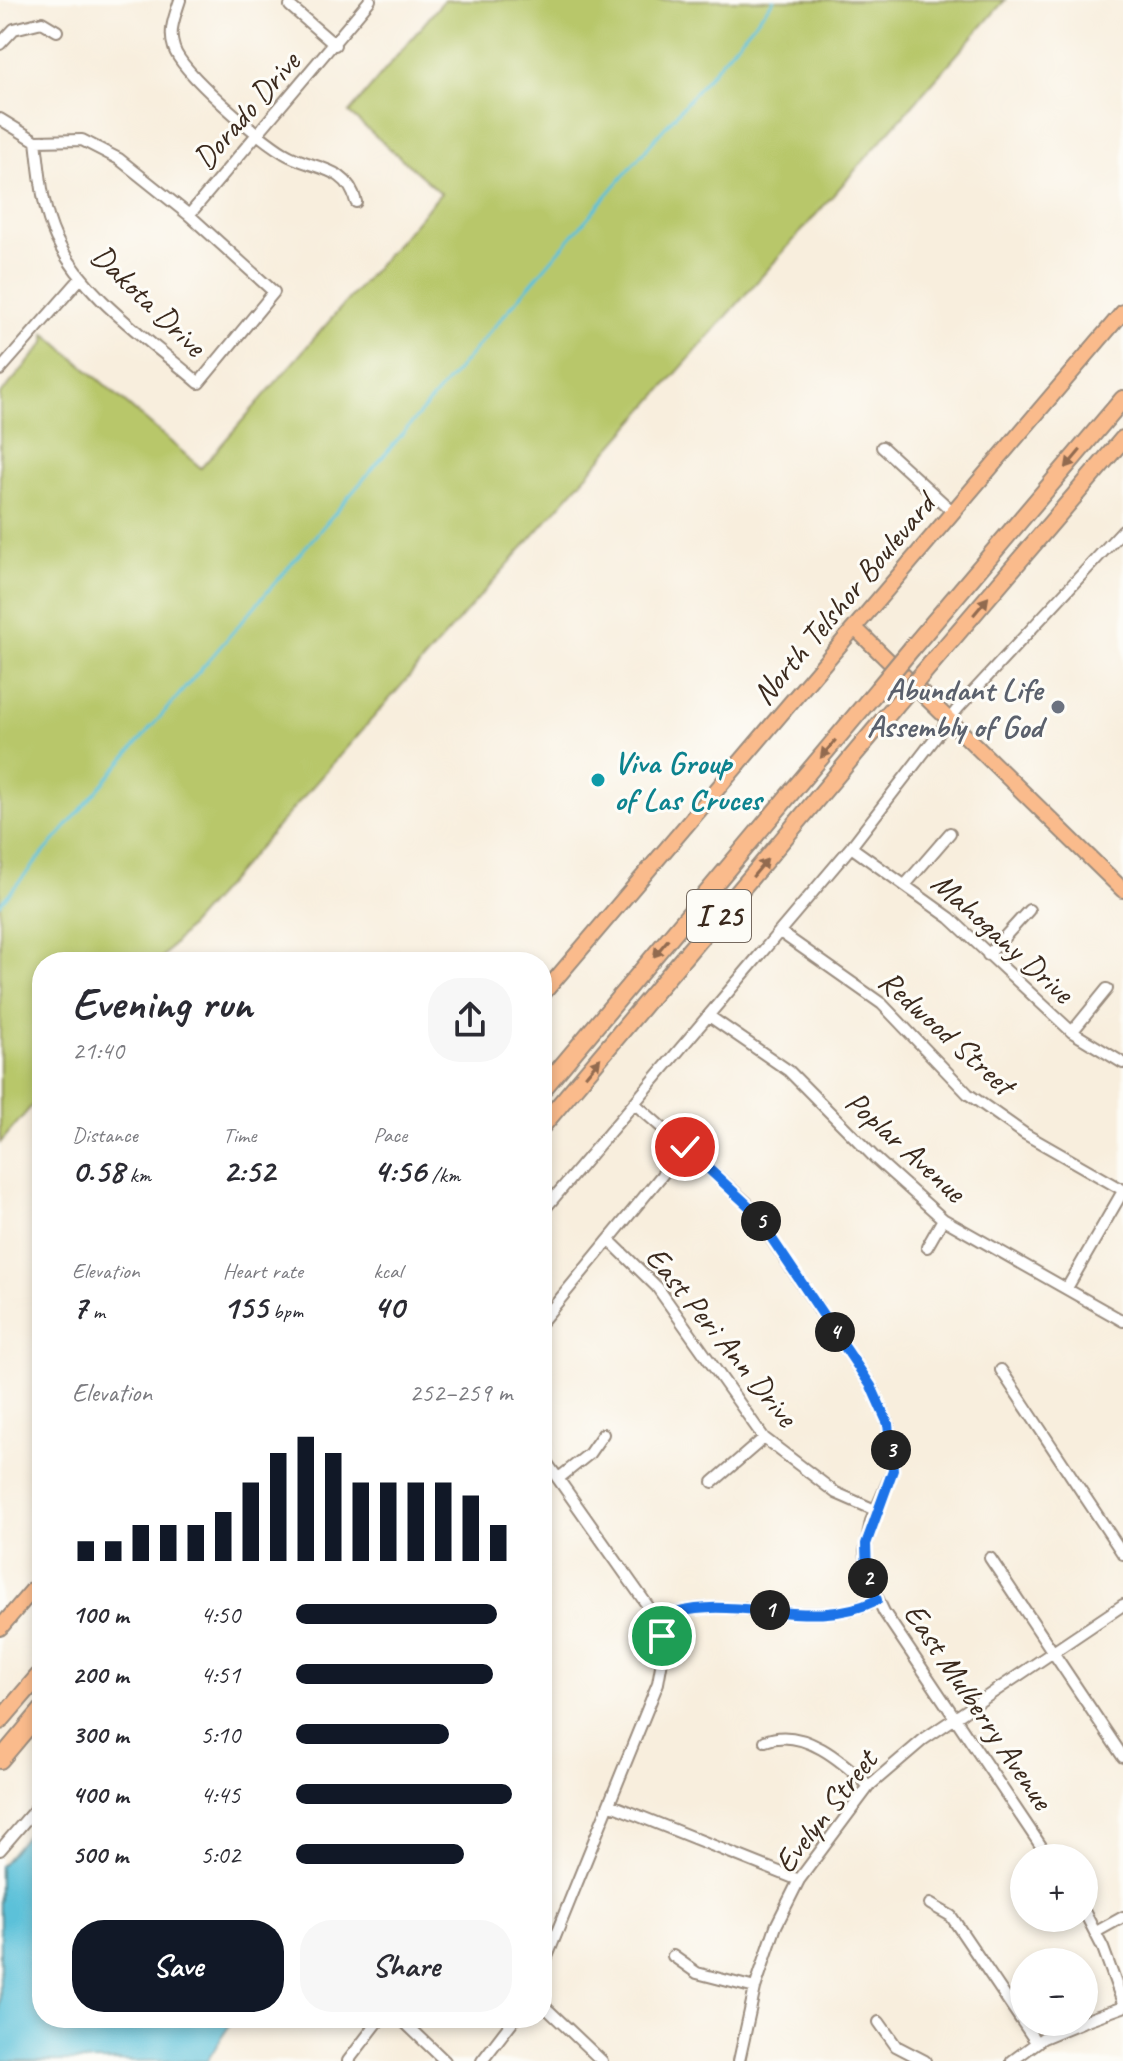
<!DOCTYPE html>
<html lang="en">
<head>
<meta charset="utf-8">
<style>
	body { margin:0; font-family:Caveat,sans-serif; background:#f7f7f7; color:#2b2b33; height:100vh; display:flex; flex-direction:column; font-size:30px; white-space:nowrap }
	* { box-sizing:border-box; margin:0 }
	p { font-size:26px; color:#7c7c81 }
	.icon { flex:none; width:44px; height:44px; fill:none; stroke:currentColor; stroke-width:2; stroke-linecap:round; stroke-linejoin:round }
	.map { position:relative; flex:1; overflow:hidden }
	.panel { position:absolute; left:32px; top:952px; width:520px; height:1076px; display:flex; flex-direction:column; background:#fff; border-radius:32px; box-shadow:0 4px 12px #0003 }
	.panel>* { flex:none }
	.controls { position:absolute; left:1010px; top:1844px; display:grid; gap:16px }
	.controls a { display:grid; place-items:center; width:88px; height:88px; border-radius:50%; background:#fff; box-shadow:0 4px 12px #0003; font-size:40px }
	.pin { position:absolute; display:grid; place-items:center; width:68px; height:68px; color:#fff; margin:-34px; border:4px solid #fff; border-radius:50%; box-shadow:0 2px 8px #0007 }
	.km { position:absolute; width:40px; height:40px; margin:-20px; border-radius:50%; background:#222; color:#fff; font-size:22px; line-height:40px; text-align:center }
	.round { display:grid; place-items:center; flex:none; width:84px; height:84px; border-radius:32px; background:#f7f7f7 }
	.summary { display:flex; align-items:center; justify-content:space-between; height:136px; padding:0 40px }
	h1 { font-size:44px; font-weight:600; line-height:60px }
	.stats { display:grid; grid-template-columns:repeat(3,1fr); gap:12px; height:136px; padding:8px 40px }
	.stats div { display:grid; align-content:center }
	.stats b { font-size:34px; font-weight:600 }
	.stats small { font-size:22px; font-weight:400 }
	.stats p { font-size:22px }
	.chart { height:224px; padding:16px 40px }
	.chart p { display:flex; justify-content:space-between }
	.chart svg { width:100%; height:144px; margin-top:8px; stroke:#111827; stroke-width:6 }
	.primary-button { display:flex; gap:16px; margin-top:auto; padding:16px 40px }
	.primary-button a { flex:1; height:92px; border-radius:32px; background:#111827; color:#fff; font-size:32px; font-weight:600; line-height:92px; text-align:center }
	.primary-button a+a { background:#f7f7f7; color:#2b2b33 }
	ul { padding:0 40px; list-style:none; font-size:26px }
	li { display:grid; grid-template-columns:128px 96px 1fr; align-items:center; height:60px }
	li i { height:20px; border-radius:10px; background:#111827 }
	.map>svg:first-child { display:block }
	.green { fill:#b8c76a; stroke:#7a7844; stroke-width:2 }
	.water { fill:#5cc1d9; stroke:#4c767c; stroke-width:2 }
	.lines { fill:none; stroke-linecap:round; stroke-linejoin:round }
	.stream { stroke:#5cc1d9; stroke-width:3 }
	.minor-casing { stroke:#9a8c7e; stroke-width:14 }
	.major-casing { stroke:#9a8c7e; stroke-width:18 }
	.highway-casing { stroke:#9a8c7e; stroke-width:20 }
	.minor { stroke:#fff; stroke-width:10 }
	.major { stroke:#fabb8c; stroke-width:14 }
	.highway { stroke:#fabb8c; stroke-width:16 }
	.highway-bridge-casing { stroke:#9a8c7e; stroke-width:20; stroke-linecap:butt }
	.highway-bridge { stroke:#fabb8c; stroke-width:16 }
	.oneway { fill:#916b50 }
	.route-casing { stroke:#fff; stroke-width:16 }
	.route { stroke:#1a73e8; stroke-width:10 }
	.worship-dot { fill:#6b7280; stroke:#fdfcf7; stroke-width:3 }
	.culture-dot { fill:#0f9aa8; stroke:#fdfcf7; stroke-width:3 }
	.labels { text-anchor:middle; stroke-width:6; stroke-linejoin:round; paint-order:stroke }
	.shield { fill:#fdfcf7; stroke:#75695f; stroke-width:2 }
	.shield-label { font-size:30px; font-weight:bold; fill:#3b2a1e }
	.street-label { font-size:32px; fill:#3b2a1e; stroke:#fdfcf7 }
	.worship-label { font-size:32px; font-weight:bold; fill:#5b616d; stroke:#fdfcf7; text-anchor:end }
	.culture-label { font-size:32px; font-weight:bold; fill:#0d838f; stroke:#fdfcf7; text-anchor:start }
</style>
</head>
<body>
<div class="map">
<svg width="1123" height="2061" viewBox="0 0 1123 2061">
	<rect width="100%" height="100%" fill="#fdfcf7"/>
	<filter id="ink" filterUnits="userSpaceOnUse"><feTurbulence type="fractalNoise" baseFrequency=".0125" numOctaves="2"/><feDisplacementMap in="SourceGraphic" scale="16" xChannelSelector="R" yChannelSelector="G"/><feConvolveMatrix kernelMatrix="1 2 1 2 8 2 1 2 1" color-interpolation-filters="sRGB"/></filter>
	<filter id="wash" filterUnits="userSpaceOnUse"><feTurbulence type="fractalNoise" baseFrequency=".006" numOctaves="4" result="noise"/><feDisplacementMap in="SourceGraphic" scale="32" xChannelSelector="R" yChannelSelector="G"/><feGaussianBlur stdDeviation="1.8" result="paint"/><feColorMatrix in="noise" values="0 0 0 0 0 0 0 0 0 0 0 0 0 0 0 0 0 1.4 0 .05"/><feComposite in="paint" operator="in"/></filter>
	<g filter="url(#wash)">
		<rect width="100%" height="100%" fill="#f8eedd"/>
		<path class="green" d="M 444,0 L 1005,0 L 158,962 L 42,962 L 42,1094 L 0,1143 L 0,395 L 45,343 L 45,333 L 201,468 L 441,193 L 349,113 Z"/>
		<path class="water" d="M 42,1817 L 42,2018 L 234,2018 L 207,2061 L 0,2061 L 0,1866 Z"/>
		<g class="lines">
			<path class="stream" d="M 0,904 L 774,0"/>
		</g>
	</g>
	<g filter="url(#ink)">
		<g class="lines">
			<g class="minor-casing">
				<path id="minor" d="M 180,0 C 175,16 168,31 174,48 C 181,72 260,139 284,153 C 311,170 347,164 356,202
					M 290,6 L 335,45
					M 0,44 L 14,29 L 42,22 L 57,31
					M 0,119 L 36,141 L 82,140 L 119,159 L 189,215 L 274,292 L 199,383 C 150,340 84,298 56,238 C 42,208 40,174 36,141
					M 189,215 L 370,0
					M 0,370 L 80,279
					M 882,447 L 953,512
					M 851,847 L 950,918 L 1072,1032 L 1123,1063
					M 905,885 L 950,833
					M 780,932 L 882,1004 L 968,1094 L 1025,1134 L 1123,1190
					M 988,955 L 1029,910
					M 709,1016 L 789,1071 L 875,1158 L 943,1219 L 1123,1321
					M 1072,1032 L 1107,989
					M 634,1103 L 747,1203 L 871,1386 L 888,1424 L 893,1470 L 871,1521 L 865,1551 L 869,1580 L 884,1612 L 1049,1858
					M 542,1212 L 851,847 L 959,707 L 1123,530
					M 610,1241 L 657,1287 L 764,1438 L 836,1493 L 875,1510
					M 927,1247 L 943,1219
					M 1067,1288 L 1123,1191
					M 542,1321 L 685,1147
					M 1001,1370 L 1123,1554
					M 542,1456 L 657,1619 L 664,1649 L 658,1683 L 542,1969
					M 559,1478 L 589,1454 L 603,1434
					M 713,1482 L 764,1438
					M 990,1558 L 1123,1757
					M 657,1619 C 729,1588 807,1635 877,1600
					M 765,1741 C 803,1726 843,1762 869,1786
					M 609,1804 L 799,1880
					M 0,1850 L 42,1801
					M 930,1904 L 951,1916 L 1036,2042
					M 1084,1911 L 1103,1948 L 1123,2003
					M 1096,1932 L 1123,1917
					M 673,1956 L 697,1973 L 755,1988
					M 542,2004 L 602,2061
					M 400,2018 L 445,2061
					M 1084,2021 L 1123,2007
					M 879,2022 L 896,2046 L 925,2061
					M 348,2061 L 381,2018
					M 482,2061 L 515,2018
					M 739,2061 L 755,1988 L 776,1926 L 799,1880 L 869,1786 L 924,1739 L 1123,1605
					M 1012,2061 L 1043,2038 L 1082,2022"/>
			</g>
			<g class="major-casing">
				<path id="major" d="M 856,629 L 1123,890
					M 542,995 L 1123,312
					M 0,1628 L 42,1579"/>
			</g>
			<g class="highway-casing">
				<path id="highway" d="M 912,648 L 1123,399
					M 930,665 L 1123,439
					M 542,1090 L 878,689
					M 542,1126 L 895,706
					M 0,1721 L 42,1672
					M 0,1760 L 42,1710"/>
			</g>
			<use href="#minor" class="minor"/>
			<use href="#major" class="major"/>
			<use href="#highway" class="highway"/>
			<g class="highway-bridge-casing">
				<path id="highway-bridge" d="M 878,689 L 912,648
					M 895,706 L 930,665"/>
			</g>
			<use href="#highway-bridge" class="highway-bridge"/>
		</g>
		<defs><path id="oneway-solid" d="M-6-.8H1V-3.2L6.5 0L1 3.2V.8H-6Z" transform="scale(2)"/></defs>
		<g class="oneway">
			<use href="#oneway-solid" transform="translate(1073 459) rotate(130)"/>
			<use href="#oneway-solid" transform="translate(981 606) rotate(-50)"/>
			<use href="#oneway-solid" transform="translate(828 749) rotate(130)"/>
			<use href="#oneway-solid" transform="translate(760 868) rotate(-50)"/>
			<use href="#oneway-solid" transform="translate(661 948) rotate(130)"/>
			<use href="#oneway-solid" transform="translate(593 1067) rotate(-50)"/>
		</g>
	</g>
	<g class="lines" filter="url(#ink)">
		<g class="route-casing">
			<path id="route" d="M 662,1636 L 657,1619 C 729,1588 807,1635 877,1600 L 867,1573 L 866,1544 L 893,1470 L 888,1424 L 871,1386 L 752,1209 L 685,1147"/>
		</g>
		<use href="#route" class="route"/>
	</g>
	<circle class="worship-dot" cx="1058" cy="707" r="8"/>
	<circle class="culture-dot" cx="598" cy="780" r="8"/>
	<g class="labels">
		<rect class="shield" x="687" y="890" width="64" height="52" rx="6"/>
		<g class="shield-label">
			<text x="719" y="926">I 25</text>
		</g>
		<g class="street-label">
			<text transform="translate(246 110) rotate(-49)" y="11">Dorado Drive</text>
			<text transform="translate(149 300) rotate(44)" y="11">Dakota Drive</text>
			<text transform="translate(843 599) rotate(-50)" y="11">North Telshor Boulevard</text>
			<text transform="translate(1003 937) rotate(42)" y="11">Mahogany Drive</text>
			<text transform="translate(947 1032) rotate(42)" y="11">Redwood Street</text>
			<text transform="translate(906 1146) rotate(42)" y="11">Poplar Avenue</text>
			<text transform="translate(722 1336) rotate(51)" y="11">East Peri Ann Drive</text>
			<text transform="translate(979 1706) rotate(56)" y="11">East Mulberry Avenue</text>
			<text transform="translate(825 1811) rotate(-52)" y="11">Evelyn Street</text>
		</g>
		<g class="worship-label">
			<text x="1042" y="700">Abundant Life<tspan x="1042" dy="37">Assembly of God</tspan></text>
		</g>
		<g class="culture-label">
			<text x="614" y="773">Viva Group<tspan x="614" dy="37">of Las Cruces</tspan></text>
		</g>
	</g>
</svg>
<div class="controls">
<a>+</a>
<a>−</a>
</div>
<div class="pin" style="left:662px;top:1636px;background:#1e9e55"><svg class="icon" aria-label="arrive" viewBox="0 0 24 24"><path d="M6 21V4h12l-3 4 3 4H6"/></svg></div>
<div class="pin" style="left:685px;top:1147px;background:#d93025"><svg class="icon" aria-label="check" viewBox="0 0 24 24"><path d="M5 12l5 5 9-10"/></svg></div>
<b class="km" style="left:770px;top:1610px">1</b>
<b class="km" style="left:868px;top:1578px">2</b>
<b class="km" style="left:891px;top:1450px">3</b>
<b class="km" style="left:835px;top:1332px">4</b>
<b class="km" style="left:761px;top:1221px">5</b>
<section class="panel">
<div class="summary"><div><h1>Evening run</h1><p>21:40</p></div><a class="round"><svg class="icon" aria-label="share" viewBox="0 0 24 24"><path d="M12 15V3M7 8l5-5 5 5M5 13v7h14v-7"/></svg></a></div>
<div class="stats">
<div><p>Distance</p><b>0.58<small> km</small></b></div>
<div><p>Time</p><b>2:52</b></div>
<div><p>Pace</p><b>4:56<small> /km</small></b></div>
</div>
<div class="stats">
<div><p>Elevation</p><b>7<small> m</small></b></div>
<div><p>Heart rate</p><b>155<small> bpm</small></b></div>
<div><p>kcal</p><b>40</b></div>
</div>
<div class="chart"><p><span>Elevation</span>252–259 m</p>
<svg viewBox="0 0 160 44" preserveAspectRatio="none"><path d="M5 44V38M15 44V38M25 44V33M35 44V33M45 44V33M55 44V29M65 44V20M75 44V11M85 44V6M95 44V11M105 44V20M115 44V20M125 44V20M135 44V20M145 44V24M155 44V33"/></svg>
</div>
<ul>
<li><b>100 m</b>4:50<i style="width:93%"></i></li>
<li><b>200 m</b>4:51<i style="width:91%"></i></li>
<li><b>300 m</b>5:10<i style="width:71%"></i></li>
<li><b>400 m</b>4:45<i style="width:100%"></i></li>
<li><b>500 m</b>5:02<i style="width:78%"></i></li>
</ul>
<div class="primary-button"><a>Save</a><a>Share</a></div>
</section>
</div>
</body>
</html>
